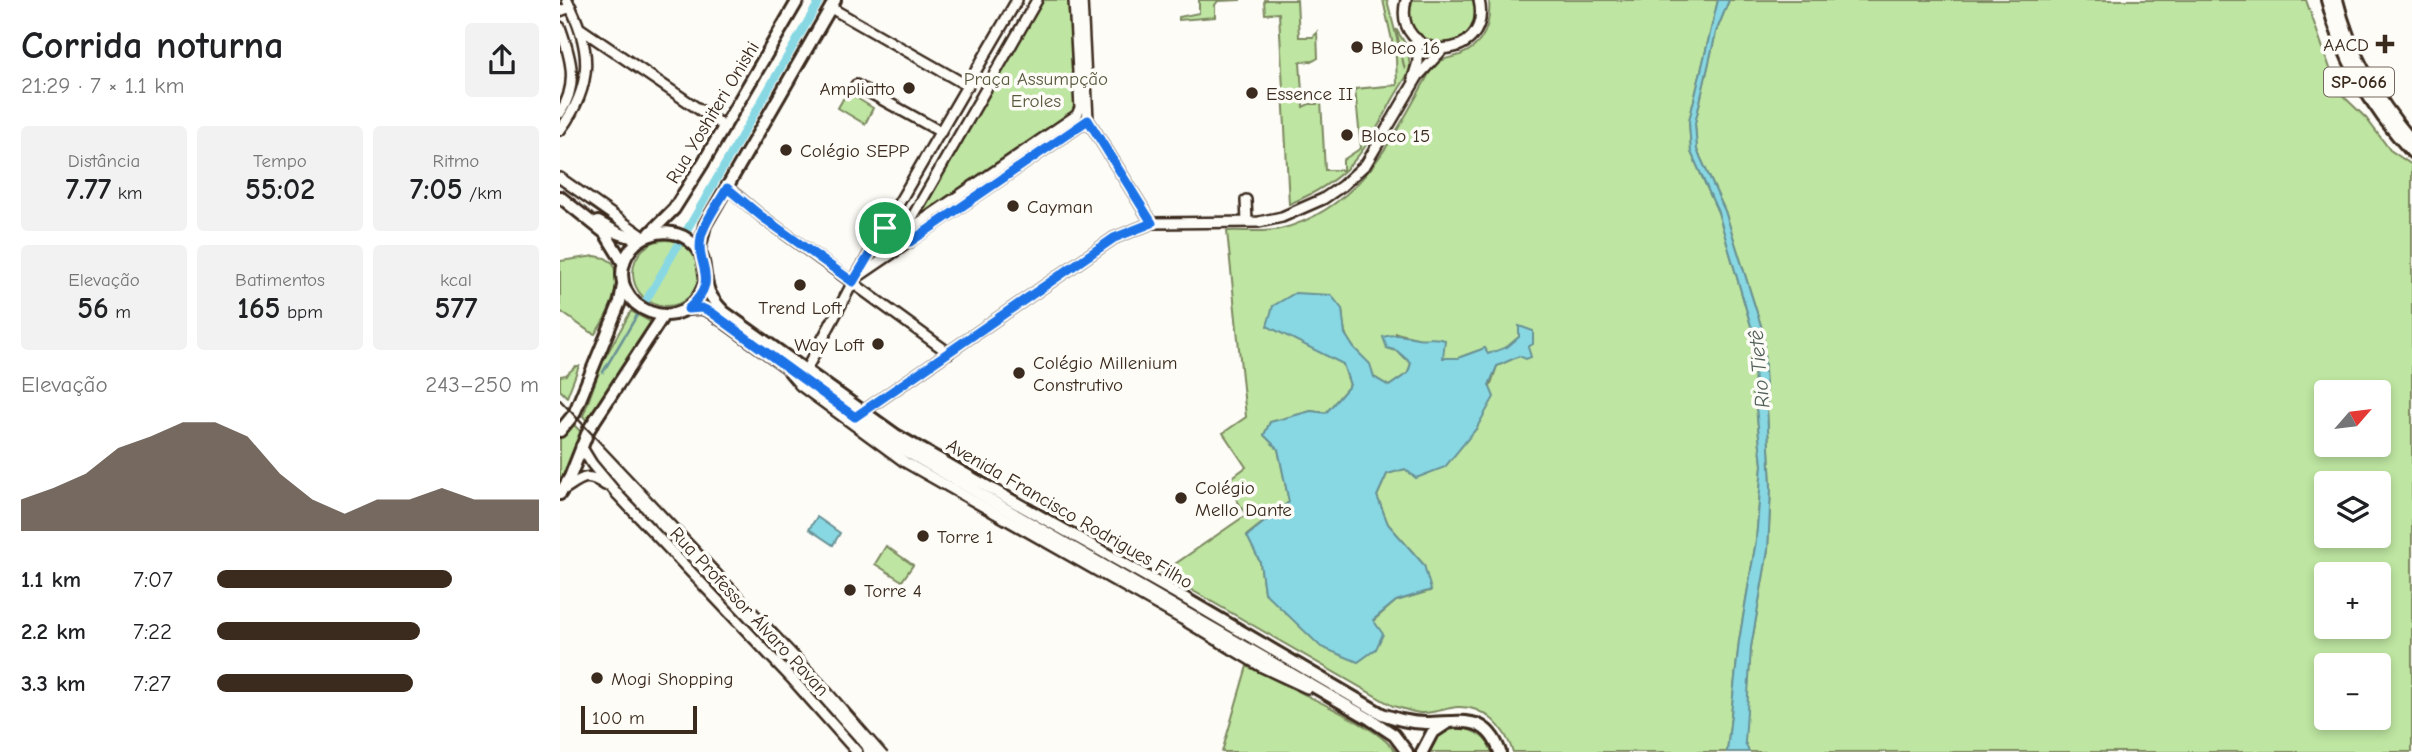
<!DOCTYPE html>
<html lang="pt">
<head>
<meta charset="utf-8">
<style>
	body { margin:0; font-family:"Comic Neue",sans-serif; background:#f2f2f2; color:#202124; height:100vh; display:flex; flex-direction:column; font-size:26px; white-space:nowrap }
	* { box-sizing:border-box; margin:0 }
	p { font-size:23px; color:#757577 }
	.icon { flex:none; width:38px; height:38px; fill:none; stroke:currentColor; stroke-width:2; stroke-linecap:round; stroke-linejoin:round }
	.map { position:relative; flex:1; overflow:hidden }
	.panel { display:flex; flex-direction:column; background:#fff; width:560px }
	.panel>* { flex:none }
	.needle { width:46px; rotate:62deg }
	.tools { position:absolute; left:1754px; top:380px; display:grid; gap:14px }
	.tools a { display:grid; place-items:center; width:77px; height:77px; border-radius:7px; background:#fff; box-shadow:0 4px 10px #0003; font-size:35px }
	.scale { position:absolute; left:21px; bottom:18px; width:116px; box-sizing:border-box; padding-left:7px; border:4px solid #3b2a1e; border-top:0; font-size:19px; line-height:24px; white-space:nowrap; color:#3b2a1e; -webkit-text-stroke:5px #fdfcf7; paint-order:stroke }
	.pin { position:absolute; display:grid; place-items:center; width:60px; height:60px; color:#fff; margin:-30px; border:4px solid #fff; border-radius:50%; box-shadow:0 2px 7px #0007 }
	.round { display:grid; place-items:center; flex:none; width:74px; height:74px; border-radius:7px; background:#f2f2f2 }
	.summary { display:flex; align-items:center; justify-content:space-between; height:119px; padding:0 21px }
	h1 { font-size:38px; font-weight:700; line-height:52px }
	.metrics { display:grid; grid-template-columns:repeat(3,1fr); gap:10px; height:119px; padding:7px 21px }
	.metrics div { display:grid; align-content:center; border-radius:7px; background:#f2f2f2; text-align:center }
	.metrics b { font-size:30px; font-weight:700 }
	.metrics small { font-size:19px; font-weight:400 }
	.metrics p { font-size:19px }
	.chart { height:196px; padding:14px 21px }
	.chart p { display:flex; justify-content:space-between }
	.chart svg { width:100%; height:126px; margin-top:7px; fill:#3b2a1e; opacity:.7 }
	ul { padding:0 21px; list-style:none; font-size:23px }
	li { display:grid; grid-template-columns:112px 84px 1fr; align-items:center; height:52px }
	li i { height:18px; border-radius:9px; background:#3b2a1e }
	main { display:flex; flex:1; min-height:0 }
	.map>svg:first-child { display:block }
	.green { fill:#bee5a1; stroke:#7c8860; stroke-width:2; fill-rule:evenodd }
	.water { fill:#88d8e4; stroke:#699295; stroke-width:2 }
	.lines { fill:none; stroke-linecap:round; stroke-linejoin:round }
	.stream { stroke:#699295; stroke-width:2.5 }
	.canal { stroke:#88d8e4; stroke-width:8 }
	.minor-casing { stroke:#3b2a1e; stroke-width:14 }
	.major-casing { stroke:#3b2a1e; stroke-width:16 }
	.minor { stroke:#fdfcf7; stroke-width:9 }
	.major { stroke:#fdfcf7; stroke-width:10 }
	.rail { stroke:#3b2a1e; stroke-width:2.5 }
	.route-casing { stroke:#fff; stroke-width:14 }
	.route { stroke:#1a73e8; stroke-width:9 }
	.poi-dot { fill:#3b2a1e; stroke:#fdfcf7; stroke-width:2.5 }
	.labels { text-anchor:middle; stroke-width:7; stroke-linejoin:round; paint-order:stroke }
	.shield { fill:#fdfcf7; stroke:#75695f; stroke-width:2 }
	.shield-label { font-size:18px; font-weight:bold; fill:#3b2a1e }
	.poi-label { font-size:19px; fill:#3b2a1e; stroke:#fdfcf7; text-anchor:start }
	.park-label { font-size:19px; fill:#5c593f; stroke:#fdfcf7 }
	.street-label { font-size:19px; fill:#3b2a1e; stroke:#fdfcf7 }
	.water-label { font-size:21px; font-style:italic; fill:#525e59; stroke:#fdfcf7 }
</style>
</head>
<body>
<main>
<section class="panel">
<div class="summary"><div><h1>Corrida noturna</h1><p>21:29 · 7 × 1.1 km</p></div><a class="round"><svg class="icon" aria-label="share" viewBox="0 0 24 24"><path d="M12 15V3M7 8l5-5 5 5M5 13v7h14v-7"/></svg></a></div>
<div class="metrics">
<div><p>Distância</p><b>7.77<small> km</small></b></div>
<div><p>Tempo</p><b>55:02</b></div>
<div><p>Ritmo</p><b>7:05<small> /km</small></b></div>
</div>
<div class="metrics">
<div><p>Elevação</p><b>56<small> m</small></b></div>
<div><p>Batimentos</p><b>165<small> bpm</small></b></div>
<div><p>kcal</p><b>577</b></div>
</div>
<div class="chart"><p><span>Elevação</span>243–250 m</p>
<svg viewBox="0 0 160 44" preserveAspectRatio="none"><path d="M0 44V33L10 29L20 24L30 15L40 11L50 6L60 6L70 11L80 24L90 33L100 38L110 33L120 33L130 29L140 33L150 33L160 33V44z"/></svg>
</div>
<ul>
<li><b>1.1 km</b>7:07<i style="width:73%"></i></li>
<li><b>2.2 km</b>7:22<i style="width:63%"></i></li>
<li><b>3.3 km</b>7:27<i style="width:61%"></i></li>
</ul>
</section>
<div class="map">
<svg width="1852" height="752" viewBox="0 0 1852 752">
	<rect width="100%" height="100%" fill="#fdfcf7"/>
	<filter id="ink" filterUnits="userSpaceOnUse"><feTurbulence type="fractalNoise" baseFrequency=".0143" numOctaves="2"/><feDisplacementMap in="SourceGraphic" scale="14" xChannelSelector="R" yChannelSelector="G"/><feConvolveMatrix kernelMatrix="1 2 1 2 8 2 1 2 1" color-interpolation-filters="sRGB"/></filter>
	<g filter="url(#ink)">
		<path class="green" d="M 474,0 L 517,0 L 523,109 L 346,229 Z
			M 639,0 L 681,0 L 658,1 L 655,5 L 655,17 L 619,20 L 619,17 L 639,13 Z
			M 704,0 L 737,0 L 739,37 L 753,37 L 757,32 L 758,58 L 753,61 L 740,62 L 743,107 L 749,104 L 757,104 L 761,101 L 765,170 L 783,170 L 783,160 L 801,148 L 795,89 L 837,85 L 836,58 L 823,0 L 827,0 L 845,70 L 836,29 L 848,48 L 850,70 C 847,77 839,88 833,99 C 805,152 787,181 729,204 L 719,13 L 705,14 Z
			M 848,0 L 915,0 C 916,5 917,12 916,17 C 912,51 859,54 849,23 C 847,16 848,7 848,0 Z
			M 929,0 L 1158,0 L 1129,121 L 1131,152 L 1158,212 L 1194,336 L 1195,397 L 1202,465 L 1196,541 L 1179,641 L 1167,752 L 953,752 C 945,728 926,706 898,707 C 885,708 873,714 860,713 C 851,712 842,708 833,706 L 602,573 L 686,515 L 666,482 L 686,467 L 663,433 L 686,417 L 667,231 C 683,230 704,233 720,229 C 804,208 835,132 874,65 C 882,58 890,58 900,55 C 924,46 931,24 929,0 ZM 782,309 C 783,316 783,325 785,332 C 790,350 807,357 814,377 L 829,386 L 848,373 L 851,363 L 837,351 L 827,348 L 836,333 L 860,339 L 883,358 L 898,358 L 925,348 L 928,355 L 947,347 L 959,337 L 959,356 L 937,366 L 916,429 L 904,442 L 845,469 L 827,474 L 817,496 L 828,524 L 864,565 L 870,591 L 836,601 L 813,621 L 704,592 L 700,562 L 687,535 L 729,502 L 718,449 L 704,435 L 710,422 L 751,411 L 766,413 L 790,385 L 783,364 Z
			M 1169,0 L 1746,0 L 1778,91 L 1806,118 L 1830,150 L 1852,165 L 1852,752 L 1189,752 L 1184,742 L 1191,647 L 1208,550 L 1211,487 L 1203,332 L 1165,211 L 1137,150 L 1135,123 L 1156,32 ZM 1766,392 L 1818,392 L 1818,444 L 1766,444 ZM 1766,483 L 1818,483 L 1818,536 L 1766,536 ZM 1766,574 L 1818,574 L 1818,626 L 1766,626 ZM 1766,665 L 1818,665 L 1818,718 L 1766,718 Z
			M 287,92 L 313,108 L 305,124 L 278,108 Z
			M73 273a33 33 0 1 1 66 0a33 33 0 1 1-66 0Z
			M 35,256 L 45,258 L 53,263 C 62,288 49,314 35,334 L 30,332 L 0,311 L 0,261 Z
			M 71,311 L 91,322 L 27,421 L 23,416 L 43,361 Z
			M 16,366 L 19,366 L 7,397 L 0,390 L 0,376 L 6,375 Z
			M 13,424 L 22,433 L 0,486 L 0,438 Z
			M 326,546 L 353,565 L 342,581 L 315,564 Z
			M 687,666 C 720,683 754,698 787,716 C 805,726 823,735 836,752 L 662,752 Z
			M 902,728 C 916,731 927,737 932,752 L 866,752 C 874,736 884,729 902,728 Z"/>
		<path class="water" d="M 1158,0 L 1169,0 L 1156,32 L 1135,123 L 1137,150 L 1165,211 L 1203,332 L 1211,487 L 1208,550 L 1191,647 L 1185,742 L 1189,752 L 1167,752 L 1179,641 L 1196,541 L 1202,465 L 1195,397 L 1194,336 L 1158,212 L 1131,152 L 1129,121 Z
			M 735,293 L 771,295 L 782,309 L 785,334 L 794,348 L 810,364 L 814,377 L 829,386 L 848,373 L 851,363 L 837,351 L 827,348 L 823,337 C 837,333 843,336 857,338 C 869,340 872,336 885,340 L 883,358 L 898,358 L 925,348 L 928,354 L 947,347 L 959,337 L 959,326 L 973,331 L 973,344 L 968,347 L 971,357 L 966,359 L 959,356 L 937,366 L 929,385 L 934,397 L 916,429 L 885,467 L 856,478 L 845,469 L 827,474 L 817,496 L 828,524 L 864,565 L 871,590 L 836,601 L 813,620 L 823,634 L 816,649 L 798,662 L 761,647 L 704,592 L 700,562 L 687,536 L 729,502 L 718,449 L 704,435 L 710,422 L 751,411 L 766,413 L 790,385 L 783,364 L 707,326 L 713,306 Z
			M 257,517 L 280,533 L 273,545 L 249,529 Z"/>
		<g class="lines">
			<path class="stream" d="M 43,372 L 79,312"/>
			<path class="canal" d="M 84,304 L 260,0"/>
			<g class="minor-casing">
				<path id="minor" d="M 477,0 L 349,223 L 350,227 L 353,227 L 517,115 L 520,108 L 514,0
					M 846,0 C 830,63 934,66 919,0
					M 271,8 L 408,86
					M 0,11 L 11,7
					M 0,27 C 11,58 19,84 0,113
					M 21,29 L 165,127
					M 853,78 L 858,62 L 857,39
					M 296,85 L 381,132
					M 528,120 L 592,223
					M 0,130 C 34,85 32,48 7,0
					M 0,178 L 84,237
					M 168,188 L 201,216 L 389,353
					M 686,200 L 687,222
					M 325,228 L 340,239 L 350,242
					M 299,276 L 528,120 L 522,0
					M 246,370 L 293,282 L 457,0
					M 229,372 L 240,385 L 345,462 L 622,619 L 702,667 L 747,688
					M 298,415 L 554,238 L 592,223 L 699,222 L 722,217 L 763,199 L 782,186 L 806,164 L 858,76 L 883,49
					M 21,446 L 32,464 L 58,495 L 233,680 L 297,752
					M 3,490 C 21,479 26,471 45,485"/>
			</g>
			<g class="major-casing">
				<path id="major" d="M 1767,0 C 1782,59 1811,108 1852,152
					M 1777,0 C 1790,54 1816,99 1852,141
					M 0,197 L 45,233 L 64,264
					M 38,222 L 58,233 L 80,240
					M 90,233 L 114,209 L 143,163 L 238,0
					M 139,251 L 145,225 L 275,0
					M 146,279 C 128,346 41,308 67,255 C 72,246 80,238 91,235 C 104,230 120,232 131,242 C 147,255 142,267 147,285 C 149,296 156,304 164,312 L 336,435 L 621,596 L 822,714 C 837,719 850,723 866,723 C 898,723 926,712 940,752
					M 128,309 L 142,308 L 151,312 L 335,445 L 810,719 L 834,735 L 847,752
					M 0,431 L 14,414 L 60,302 L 63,285
					M 0,494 L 10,477 L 29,429 L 103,316
					M 862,752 L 872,733 L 887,723"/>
			</g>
			<use href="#minor" class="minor"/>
			<use href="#major" class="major"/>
			<path class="rail" d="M 0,400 L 263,679 L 327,752"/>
		</g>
	</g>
	<g class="lines" filter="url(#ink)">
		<g class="route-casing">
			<path id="route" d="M 528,120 L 592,223 L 554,238 L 295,417 L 151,312 L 142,308 L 128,309 C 162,278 135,268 141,237 C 145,220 159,203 167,188 L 201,216 L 293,282 L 325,228 L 340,239 L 350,242 Z"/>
		</g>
		<use href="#route" class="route"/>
	</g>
	<g class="poi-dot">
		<path d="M1821.5 33.5h7v7h7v7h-7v7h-7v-7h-7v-7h7z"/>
		<circle cx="797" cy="47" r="7"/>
		<circle cx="349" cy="88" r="7"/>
		<circle cx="692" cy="93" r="7"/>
		<circle cx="787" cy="135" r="7"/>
		<circle cx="226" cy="150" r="7"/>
		<circle cx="453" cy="206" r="7"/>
		<circle cx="240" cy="285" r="7"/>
		<circle cx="318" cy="344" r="7"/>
		<circle cx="459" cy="373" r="7"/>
		<circle cx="621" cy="498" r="7"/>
		<circle cx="363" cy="536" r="7"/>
		<circle cx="290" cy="590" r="7"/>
		<circle cx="37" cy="678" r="7"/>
	</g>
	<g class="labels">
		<rect class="shield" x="1764" y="67.5" width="70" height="29" rx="5"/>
		<g class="shield-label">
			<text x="1799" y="88">SP-066</text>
		</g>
		<g class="poi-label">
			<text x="1809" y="51" text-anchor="end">AACD</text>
			<text x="811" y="54">Bloco 16</text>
			<text x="335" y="95" text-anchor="end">Ampliatto</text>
			<text x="706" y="100">Essence II</text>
			<text x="801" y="142">Bloco 15</text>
			<text x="240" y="157">Colégio SEPP</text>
			<text x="467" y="213">Cayman</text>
			<text x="240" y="314" text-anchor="middle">Trend Loft</text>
			<text x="304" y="351" text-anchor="end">Way Loft</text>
			<text x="473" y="369">Colégio Millenium<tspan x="473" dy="22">Construtivo</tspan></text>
			<text x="635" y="494">Colégio<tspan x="635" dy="22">Mello Dante</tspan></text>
			<text x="377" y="543">Torre 1</text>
			<text x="304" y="597">Torre 4</text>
			<text x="51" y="685">Mogi Shopping</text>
		</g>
		<g class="park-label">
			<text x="476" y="85">Praça Assumpção<tspan x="476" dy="22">Eroles</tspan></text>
		</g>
		<g class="street-label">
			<text transform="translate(152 112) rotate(-59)" y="7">Rua Yoshiteri Onishi</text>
			<text transform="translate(510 513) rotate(30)" y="7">Avenida Francisco Rodrigues Filho</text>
			<text transform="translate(190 611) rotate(47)" y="7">Rua Professor Álvaro Pavan</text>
		</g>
		<g class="water-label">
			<text transform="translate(1199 369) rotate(-95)" y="7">Rio Tietê</text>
		</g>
	</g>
</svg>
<div class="tools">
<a><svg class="needle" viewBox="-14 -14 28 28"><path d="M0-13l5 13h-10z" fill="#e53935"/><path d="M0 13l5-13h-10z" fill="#757577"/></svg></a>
<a><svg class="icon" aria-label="layers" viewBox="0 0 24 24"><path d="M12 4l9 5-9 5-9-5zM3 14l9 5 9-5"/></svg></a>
<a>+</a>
<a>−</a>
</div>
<div class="scale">100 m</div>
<div class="pin" style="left:325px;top:228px;background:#1e9e55"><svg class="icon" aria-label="arrive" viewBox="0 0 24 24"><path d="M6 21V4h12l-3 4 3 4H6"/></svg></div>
</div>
</main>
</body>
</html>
